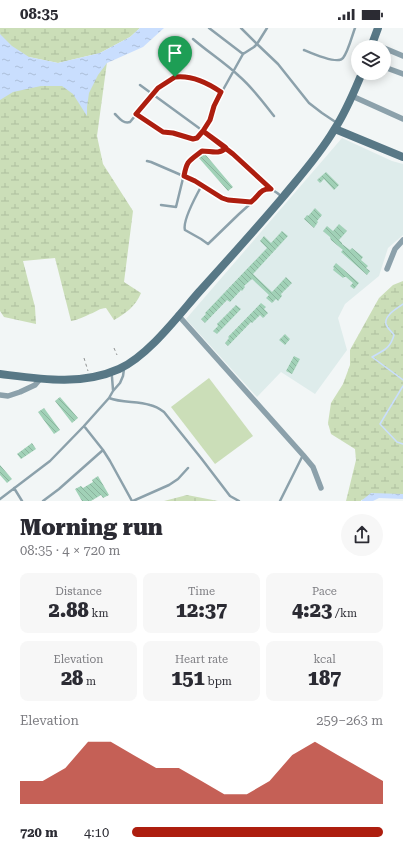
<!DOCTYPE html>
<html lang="en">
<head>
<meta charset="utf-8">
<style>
	body { margin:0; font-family:"Roboto Serif",serif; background:#f7f7f7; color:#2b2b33; height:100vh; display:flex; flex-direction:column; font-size:15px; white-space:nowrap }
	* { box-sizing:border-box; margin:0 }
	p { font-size:13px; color:#7c7c81 }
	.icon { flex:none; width:22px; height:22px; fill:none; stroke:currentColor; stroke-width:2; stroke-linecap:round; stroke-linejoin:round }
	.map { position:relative; height:473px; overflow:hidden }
	.drawer { display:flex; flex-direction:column; background:#fff; flex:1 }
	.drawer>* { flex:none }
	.buttons { position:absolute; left:351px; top:12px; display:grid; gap:8px }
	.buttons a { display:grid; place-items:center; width:40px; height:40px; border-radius:50%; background:#fff; box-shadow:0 2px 10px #0003; font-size:20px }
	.pin { position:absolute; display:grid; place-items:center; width:34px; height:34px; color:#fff; margin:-41px -17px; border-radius:50% 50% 50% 0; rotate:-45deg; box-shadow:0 0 4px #0007 }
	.pin .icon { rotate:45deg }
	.round { display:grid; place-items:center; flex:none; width:42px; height:42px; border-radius:21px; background:#f7f7f7 }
	.headline { display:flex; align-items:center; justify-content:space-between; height:68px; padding:0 20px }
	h1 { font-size:22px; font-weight:800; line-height:30px }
	.stats { display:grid; grid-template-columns:repeat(3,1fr); gap:6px; height:68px; padding:4px 20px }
	.stats div { display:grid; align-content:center; border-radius:8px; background:#f7f7f7; text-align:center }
	.stats b { font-size:20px; font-weight:800 }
	.stats small { font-size:11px; font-weight:400 }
	.stats p { font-size:11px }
	.chart { height:112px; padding:8px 20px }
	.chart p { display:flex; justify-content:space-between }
	.chart svg { width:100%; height:72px; margin-top:4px; fill:#ad1e0f; opacity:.7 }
	ul { padding:0 20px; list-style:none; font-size:13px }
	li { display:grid; grid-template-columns:64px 48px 1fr; align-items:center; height:30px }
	li i { height:10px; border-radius:5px; background:#ad1e0f }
	.status { display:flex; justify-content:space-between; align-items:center; height:28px; padding:0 20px; background:#fff; direction:ltr }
	.status svg { height:11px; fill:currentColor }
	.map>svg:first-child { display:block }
	.built { fill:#deeceb }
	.wetland { fill:url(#wetland-marsh) }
	.pitch { fill:#cbdeb8 }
	.water { fill:url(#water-ripples) }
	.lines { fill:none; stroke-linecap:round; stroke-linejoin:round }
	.stream { stroke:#c9defe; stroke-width:1.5 }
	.building { fill:url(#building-back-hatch) }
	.path { stroke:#8e9090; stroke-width:1; stroke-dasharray:3 3; stroke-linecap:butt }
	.lane { stroke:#8ca1ab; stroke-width:2.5 }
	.street { stroke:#8ca1ab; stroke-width:5.5 }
	.secondary { stroke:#587886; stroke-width:8 }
	.route-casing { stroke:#fff; stroke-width:8 }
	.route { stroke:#ad1e0f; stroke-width:5 }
</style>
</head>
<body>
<div class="status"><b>08:35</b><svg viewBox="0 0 49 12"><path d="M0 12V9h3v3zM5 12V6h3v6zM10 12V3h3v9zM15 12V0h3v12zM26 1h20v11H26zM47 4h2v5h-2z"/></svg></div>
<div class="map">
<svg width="403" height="473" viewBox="0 0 403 473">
	<defs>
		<pattern id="wetland-marsh" width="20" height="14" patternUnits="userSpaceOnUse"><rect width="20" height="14" fill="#cbdeb8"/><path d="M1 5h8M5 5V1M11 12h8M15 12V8" fill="none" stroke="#aebe9e"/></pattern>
		<pattern id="water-ripples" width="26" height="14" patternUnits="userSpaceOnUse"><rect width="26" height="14" fill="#c9defe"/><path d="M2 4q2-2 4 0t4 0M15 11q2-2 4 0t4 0" fill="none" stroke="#acbed9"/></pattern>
		<pattern id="building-back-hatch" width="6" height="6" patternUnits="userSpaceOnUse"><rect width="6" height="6" fill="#a1d1b7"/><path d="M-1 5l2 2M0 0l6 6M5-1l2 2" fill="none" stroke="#8ab39d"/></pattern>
	</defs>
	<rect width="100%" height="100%" fill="#f2f6f6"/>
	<path class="built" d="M 342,110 L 392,133 L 403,136 L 403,207 L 388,220 L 379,248 L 345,276 L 338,290 L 347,322 L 315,366 L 281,344 L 257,369 L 186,291 Z"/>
	<path class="wetland" d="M 0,0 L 140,0 L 130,9 L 100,25 L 58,35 L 29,29 L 0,28 Z
		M 107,34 L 97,108 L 103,136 L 133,183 L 124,254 L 141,265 C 135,279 126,285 114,292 L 106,280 C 100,280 96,284 90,286 C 84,289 77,292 71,293 L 55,230 L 23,233 L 35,279 L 36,296 L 4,289 L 0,283 L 0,39 Z
		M 403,253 L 403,466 L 397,466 L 361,472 L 361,473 L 346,473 L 356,432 L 355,421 L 331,406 L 328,395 L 331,375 L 343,356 L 350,337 L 350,322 L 379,270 L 393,257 Z
		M 187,467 L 218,473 L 164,473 Z"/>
	<path class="pitch" d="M 209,350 L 253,408 L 215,436 L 171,379 Z"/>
	<path class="water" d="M 140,0 L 164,0 L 143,19 L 107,35 L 98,47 L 89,65 L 87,79 L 87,88 L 73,66 L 62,58 L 41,58 L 13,64 L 0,72 L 0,6 L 12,18 L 29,29 L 58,35 L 100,25 L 130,9 Z
		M 371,465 L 403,466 L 403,471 L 379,470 L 373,473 L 361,473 Z"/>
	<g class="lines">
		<path class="stream" d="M 403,276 C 398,280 384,287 386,296 C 387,300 392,304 394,307 C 390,321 384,322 372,329 L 403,352
			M 403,358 L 380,396 L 397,414 L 403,416"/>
	</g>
	<path class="building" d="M 203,126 L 205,126 L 233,159 L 228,163 L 198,129 Z
		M 326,144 L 339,157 L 334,162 L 324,151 L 320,155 L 317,152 Z
		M 315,180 L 322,187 L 317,193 L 318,194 L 314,200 L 304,191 L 307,187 L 308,188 L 310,186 Z
		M 339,196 L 347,203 L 339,212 L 342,215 L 342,216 L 350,222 L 352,220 L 363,229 L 361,232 L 368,238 L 366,240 L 370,243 L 367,247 L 341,224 L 343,222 L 331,212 L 330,209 L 323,203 L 327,198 L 333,203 Z
		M 282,203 L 288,208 L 253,246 L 272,264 L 286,249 L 292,255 L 281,266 L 282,268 L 278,273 L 276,271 L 272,275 L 266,270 L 269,267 L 252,251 L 244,258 L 245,259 L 242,263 L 241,262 L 230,274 L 227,272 L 205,295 L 201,291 L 206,286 L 205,285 L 267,220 L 260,213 L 264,208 L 271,215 Z
		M 336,235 L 359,255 L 354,261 L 350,258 L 353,255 L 346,249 L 344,249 L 343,250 L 333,242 L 334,240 L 333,239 Z
		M 261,275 L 266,279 L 264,281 L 268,285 L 263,290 L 260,287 L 252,295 L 251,294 L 228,318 L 225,315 L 229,310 L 228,309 Z
		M 236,277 L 241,281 L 217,306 L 213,303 L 218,298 L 217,296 Z
		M 285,306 L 290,311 L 285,317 L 279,312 Z
		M 294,328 L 300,331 L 292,346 L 286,343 Z
		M 60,369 L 78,390 L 72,395 L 55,373 Z
		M 44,380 L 60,402 L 54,406 L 38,384 Z
		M 32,415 L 36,421 L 21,431 L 17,426 Z
		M 0,437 L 12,451 L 7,455 L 0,447 Z
		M 98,448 L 109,467 L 103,470 L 101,467 L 91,473 L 82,473 L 75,461 L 81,458 L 83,460 L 93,454 L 92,452 Z"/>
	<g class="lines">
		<path class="path" d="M 114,320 L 117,327
			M 84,330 L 88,343"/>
		<path class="lane" d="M 209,0 L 243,26
			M 241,0 L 257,16 L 278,36 L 309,75 L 322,85 L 337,95
			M 193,11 C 208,24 224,34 239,48 C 252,59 263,74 274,88
			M 304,22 C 311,25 338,37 343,30 C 348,24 352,8 355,0
			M 140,57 L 225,119 L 271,161
			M 115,86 C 119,90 123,96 130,94 L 158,60 L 175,49 L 180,48 L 195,51 L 212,58 L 221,64
			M 137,86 L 163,104 L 173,105 L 193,111 L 197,110 L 211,92 L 214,78 L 243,26 L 254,19 L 257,16 L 267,0
			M 147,133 L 151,134 L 195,153 L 222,170 L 229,172 L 251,174 C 264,164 264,153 281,168
			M 202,157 C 197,166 182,193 185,202 L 201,211 L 208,216 L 239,186 L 249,177 L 251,174
			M 161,177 L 176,179 L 186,138 L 189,133 L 202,123 C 211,123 219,127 227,120
			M 111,345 L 112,349 L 113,362
			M 109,370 C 122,375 137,373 150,377 C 155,378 160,381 164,384 L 201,430 L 230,468 L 239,473
			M 84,398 L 103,422 L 110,433 L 132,473
			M 14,460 L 22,473
			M 0,471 L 50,433 L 84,398 L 109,370 L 113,363 L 120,355 L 123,348 L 124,341
			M 43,473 L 59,461 L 103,422
			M 133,473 L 169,457 L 178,451 L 188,440
			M 280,473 L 303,427"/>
		<path class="street" d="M 373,15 L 382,19
			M 384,20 L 403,28
			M 384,39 L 403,46
			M 352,68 L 403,91
			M 387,241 L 395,221 L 403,212
			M 178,287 L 303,427 L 313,439 L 321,460
			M 0,367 L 8,368 L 20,364 L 35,357 L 40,351"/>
		<path class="secondary" d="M 371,19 L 378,0
			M 335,101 L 403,129
			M 0,346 C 40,351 81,358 119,341 C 148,328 178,288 199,264 C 227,233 256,201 283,169 C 301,147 320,126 334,102 C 346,84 354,64 362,45"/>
	</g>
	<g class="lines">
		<g class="route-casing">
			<path id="route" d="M 175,49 L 158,60 L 136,86 L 163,104 L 173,105 L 193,111 L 197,110 L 203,103 L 233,126 L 271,161 C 260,160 259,168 251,174 L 228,172 L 222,170 L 195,153 L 184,148 C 187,132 189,133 202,123 C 211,123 219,127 226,120 L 225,119 L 203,103 L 210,92 L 214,78 L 221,64 C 208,55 191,47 175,49"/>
		</g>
		<use href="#route" class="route"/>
	</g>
</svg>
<div class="buttons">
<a><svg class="icon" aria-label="layers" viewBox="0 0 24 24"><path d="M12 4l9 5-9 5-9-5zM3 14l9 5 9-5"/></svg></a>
</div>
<div class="pin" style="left:175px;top:49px;background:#1e9e55"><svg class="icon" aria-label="arrive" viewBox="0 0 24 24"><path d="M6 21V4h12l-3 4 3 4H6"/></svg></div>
</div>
<section class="drawer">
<div class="headline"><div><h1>Morning run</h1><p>08:35 · 4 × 720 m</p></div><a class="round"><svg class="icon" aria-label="share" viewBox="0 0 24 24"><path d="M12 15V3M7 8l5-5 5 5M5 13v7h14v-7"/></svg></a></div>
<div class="stats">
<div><p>Distance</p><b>2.88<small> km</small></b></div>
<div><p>Time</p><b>12:37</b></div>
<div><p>Pace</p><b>4:23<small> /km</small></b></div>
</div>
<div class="stats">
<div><p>Elevation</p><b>28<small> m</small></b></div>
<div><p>Heart rate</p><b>151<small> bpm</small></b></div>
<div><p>kcal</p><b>187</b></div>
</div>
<div class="chart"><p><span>Elevation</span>259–263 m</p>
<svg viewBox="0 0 160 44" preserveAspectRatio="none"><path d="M0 44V30L10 30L20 22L30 6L40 6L50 14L60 22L70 22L80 30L90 38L100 38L110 30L120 14L130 6L140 14L150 22L160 30V44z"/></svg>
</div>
<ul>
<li><b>720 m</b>4:10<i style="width:100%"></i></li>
</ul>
</section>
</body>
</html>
